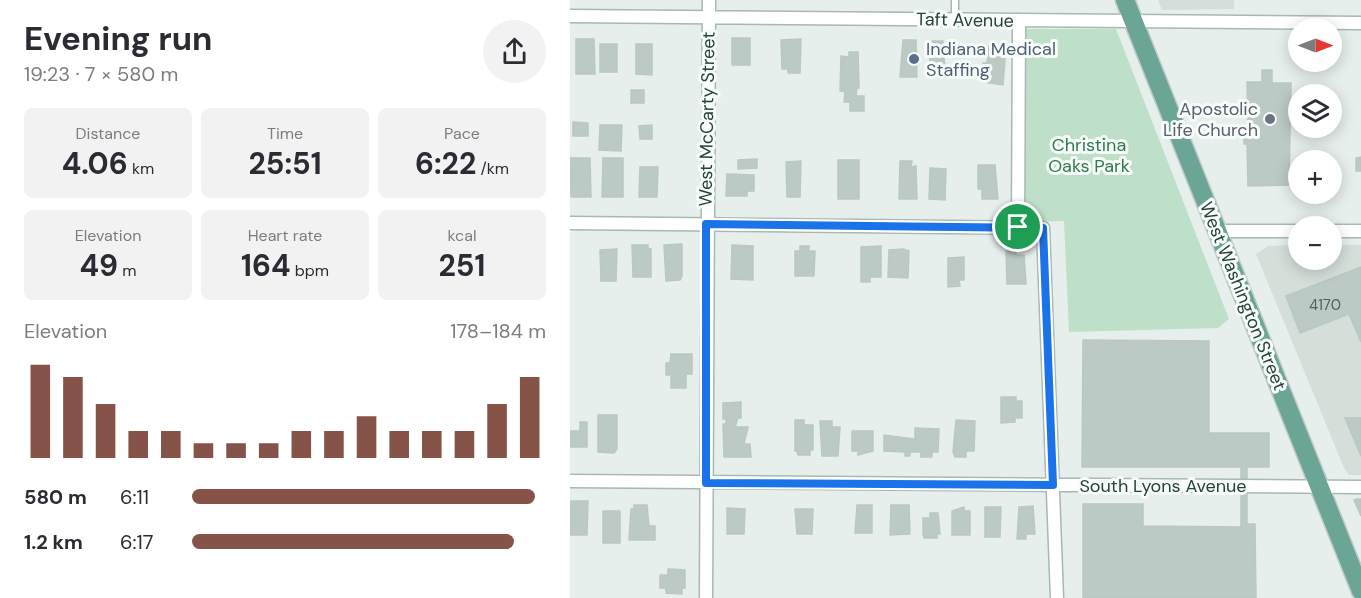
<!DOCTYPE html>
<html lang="en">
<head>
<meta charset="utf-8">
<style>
	body { margin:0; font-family:"DM Sans",sans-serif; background:#f2f2f3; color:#2b2b33; height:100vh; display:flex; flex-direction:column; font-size:22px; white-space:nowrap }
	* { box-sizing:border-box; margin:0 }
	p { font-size:20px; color:#7c7c81 }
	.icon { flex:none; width:33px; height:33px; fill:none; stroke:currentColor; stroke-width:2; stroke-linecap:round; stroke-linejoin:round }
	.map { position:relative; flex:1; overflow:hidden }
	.sheet { display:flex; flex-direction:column; background:#fff; width:570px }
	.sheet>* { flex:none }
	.needle { width:39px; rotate:90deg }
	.controls { position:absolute; left:718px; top:18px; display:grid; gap:12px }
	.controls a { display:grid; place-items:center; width:54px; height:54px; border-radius:50%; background:#fff; box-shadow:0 3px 15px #0003; font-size:30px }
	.pin { position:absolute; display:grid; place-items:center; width:51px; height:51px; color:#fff; margin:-26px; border:3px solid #fff; border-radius:50%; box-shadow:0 2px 6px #0007 }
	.round { display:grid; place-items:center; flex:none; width:63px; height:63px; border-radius:32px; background:#f2f2f3 }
	.head { display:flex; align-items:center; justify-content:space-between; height:102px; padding:0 24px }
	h1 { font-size:33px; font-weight:700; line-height:45px }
	.stats { display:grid; grid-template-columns:repeat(3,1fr); gap:9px; height:102px; padding:6px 24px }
	.stats div { display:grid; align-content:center; border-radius:9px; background:#f2f2f3; text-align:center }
	.stats b { font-size:30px; font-weight:700 }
	.stats small { font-size:16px; font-weight:400 }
	.stats p { font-size:16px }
	.chart { height:168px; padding:12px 24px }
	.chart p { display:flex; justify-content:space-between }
	.chart svg { width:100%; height:108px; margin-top:6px; stroke:#855347; stroke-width:6 }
	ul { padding:0 24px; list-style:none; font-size:20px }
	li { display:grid; grid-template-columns:96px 72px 1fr; align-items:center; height:45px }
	li i { height:15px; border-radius:8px; background:#855347 }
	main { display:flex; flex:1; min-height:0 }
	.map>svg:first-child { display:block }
	.built { fill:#d4dfda }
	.green { fill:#bfe0c8 }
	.building { fill:#bbcac4; stroke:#b8c9c2; stroke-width:1.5 }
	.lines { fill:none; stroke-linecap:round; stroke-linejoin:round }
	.service-casing { stroke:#a8b8b2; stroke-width:9 }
	.minor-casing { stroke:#a8b8b2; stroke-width:15 }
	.primary-casing { stroke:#c2cac8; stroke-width:21 }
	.service { stroke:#fff; stroke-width:6 }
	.minor { stroke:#fff; stroke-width:12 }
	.primary { stroke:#6aa596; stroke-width:18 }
	.route-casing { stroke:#fff; stroke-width:12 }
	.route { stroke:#1a73e8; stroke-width:8 }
	.service-dot { fill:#5c6f8a; stroke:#f7fbf9; stroke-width:2 }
	.worship-dot { fill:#6b7280; stroke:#f7fbf9; stroke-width:2 }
	.labels { text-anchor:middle; stroke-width:6; stroke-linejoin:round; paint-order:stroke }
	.number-label { font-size:15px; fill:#4a645c }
	.street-label { font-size:18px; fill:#24423a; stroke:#f7fbf9 }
	.service-label { font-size:18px; fill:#4e5e75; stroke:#f7fbf9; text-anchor:start }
	.worship-label { font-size:18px; fill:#5b616d; stroke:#f7fbf9; text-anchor:end }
	.park-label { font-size:18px; fill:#2d7a4b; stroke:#f7fbf9 }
</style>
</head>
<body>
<main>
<section class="sheet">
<div class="head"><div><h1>Evening run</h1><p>19:23 · 7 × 580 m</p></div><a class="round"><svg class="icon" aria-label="share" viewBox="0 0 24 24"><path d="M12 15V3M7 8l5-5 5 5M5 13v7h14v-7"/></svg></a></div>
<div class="stats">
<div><p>Distance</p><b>4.06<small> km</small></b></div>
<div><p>Time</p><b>25:51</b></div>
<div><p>Pace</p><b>6:22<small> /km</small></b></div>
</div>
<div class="stats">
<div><p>Elevation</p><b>49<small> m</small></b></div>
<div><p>Heart rate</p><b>164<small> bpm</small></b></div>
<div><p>kcal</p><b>251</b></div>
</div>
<div class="chart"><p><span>Elevation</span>178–184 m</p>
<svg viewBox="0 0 160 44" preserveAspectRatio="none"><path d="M5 44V6M15 44V11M25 44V22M35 44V33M45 44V33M55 44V38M65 44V38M75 44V38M85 44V33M95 44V33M105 44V27M115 44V33M125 44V33M135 44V33M145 44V22M155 44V11"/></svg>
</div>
<ul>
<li><b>580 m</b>6:11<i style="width:97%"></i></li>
<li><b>1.2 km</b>6:17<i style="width:91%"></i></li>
</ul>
</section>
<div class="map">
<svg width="791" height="598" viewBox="0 0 791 598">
	<rect width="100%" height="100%" fill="#e6efeb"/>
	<path class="built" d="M 588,0 L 664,0 L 664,9 L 592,10 Z
		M 729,245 L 729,260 L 762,260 L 762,245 L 791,245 L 791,475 L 779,475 L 774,468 L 686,254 L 698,246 Z"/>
	<path class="green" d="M 449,29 L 546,29 L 659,319 L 648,328 L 499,332 L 494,221 L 462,222 L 448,210 Z"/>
	<path class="building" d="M 162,38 L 180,38 L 180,65 L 162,65 Z
		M 6,39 L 24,39 L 25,74 L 6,74 Z
		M 231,39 L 230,73 L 218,73 L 218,69 L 212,69 L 211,40 Z
		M 333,40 L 346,40 L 347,77 L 330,77 Z
		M 361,41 L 373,41 L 375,69 L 359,69 Z
		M 30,44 L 47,44 L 47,72 L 30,72 Z
		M 66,44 L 82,44 L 82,75 L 66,74 Z
		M 419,46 L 436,46 L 433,85 L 413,82 L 413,63 L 417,63 Z
		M 279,52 L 288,52 L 289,88 L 287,88 L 286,96 L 294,96 L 294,111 L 280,111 L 280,102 L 274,102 L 275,92 L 270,91 L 271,56 L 279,57 Z
		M 692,70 L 702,70 L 702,83 L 721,83 L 719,185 L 678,186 L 677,144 L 674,144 L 674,135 L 678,136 L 677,82 L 692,82 Z
		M 61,90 L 74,90 L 74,103 L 61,103 Z
		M 3,122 L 18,123 L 18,136 L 3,136 Z
		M 30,125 L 52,125 L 51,151 L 29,150 Z
		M 82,125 L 82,139 L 70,139 L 69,126 Z
		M 791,157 L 791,171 L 786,171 L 786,158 Z
		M 0,158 L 20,158 L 21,197 L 1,197 Z
		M 33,158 L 53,158 L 53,197 L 32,197 Z
		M 187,159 L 187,168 L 168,169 L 168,160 Z
		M 268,160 L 289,160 L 289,199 L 268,199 Z
		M 231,161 L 230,197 L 217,197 L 216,162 Z
		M 330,161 L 342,161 L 341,167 L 346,166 L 347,199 L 329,199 Z
		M 408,165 L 425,165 L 428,199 L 412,199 L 412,189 L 408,189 Z
		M 70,167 L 88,167 L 87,197 L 69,197 Z
		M 360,168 L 376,169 L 375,200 L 359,199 Z
		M 157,174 L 184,175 L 184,191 L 177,191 L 177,196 L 156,196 Z
		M 112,244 L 112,276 L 110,280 L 96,281 L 94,245 Z
		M 62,245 L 78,245 L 78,249 L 81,249 L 81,277 L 63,277 Z
		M 162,245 L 183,246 L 183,280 L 161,279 Z
		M 230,246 L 239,246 L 239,251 L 245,251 L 244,276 L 225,276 L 225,251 L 230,251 Z
		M 311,246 L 311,277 L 300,277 L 300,282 L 291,282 L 291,247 Z
		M 47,249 L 46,281 L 31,281 L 30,250 Z
		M 333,249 L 339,251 L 338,278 L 318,277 L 319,250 Z
		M 436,251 L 446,251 L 446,255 L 454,255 L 456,284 L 437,284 Z
		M 394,257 L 394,280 L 389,280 L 390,286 L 378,287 L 378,258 Z
		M 791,267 L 791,342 L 779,314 L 730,333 L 716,296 Z
		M 513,340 L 639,341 L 639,433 L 699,433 L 699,467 L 677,467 L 677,524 L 685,524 L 686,598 L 513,598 L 513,504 L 573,504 L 573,526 L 671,527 L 671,467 L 512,467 Z
		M 101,354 L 122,354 L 122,374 L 116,374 L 116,388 L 101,388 L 101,375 L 96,375 L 96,363 L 100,363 Z
		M 431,397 L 446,397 L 446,401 L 452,401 L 452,418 L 445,418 L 445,422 L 431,423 Z
		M 171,402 L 171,418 L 168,418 L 165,427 L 178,427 L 174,444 L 180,444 L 181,457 L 154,457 L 153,424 L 156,424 L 156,419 L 153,419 L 153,403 Z
		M 28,415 L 47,415 L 47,449 L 44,453 L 28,452 Z
		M 775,418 L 791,418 L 791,456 Z
		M 225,420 L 234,420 L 234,425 L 243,425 L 243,450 L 240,450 L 240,455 L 228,455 L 227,451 L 225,451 Z
		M 386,420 L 405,421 L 404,451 L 396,451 L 396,457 L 385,457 L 383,452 Z
		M 250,421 L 262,421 L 262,427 L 270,427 L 268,456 L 252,456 Z
		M 10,422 L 17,422 L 17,447 L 0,447 L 0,431 L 10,431 Z
		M 345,428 L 369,429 L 368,452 L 362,452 L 362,457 L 351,457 L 351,452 L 340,452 L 340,456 L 335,456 L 335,452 L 314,451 L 314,435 L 345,439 Z
		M 282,431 L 303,431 L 303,451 L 288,455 L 288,451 L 282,451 Z
		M 787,499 L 791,499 L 791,516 L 784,500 Z
		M 0,501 L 18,501 L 17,535 L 0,535 Z
		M 64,505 L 77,505 L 79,526 L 85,526 L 85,540 L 59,540 L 61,509 L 64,509 Z
		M 287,505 L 302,505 L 302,533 L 285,533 Z
		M 321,505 L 339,505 L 340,534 L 320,535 Z
		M 463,506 L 465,534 L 456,534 L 456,539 L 447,539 L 449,507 Z
		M 394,507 L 394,511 L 400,511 L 400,535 L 382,535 L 382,511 Z
		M 415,507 L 431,507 L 430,537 L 415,537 Z
		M 157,508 L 175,509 L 174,534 L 157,534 Z
		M 225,509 L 243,509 L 242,534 L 227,534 Z
		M 33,511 L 50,511 L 50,543 L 33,543 Z
		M 360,513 L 368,513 L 370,534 L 367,534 L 367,538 L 354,538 L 353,534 L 353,518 L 360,518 Z
		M 98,569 L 115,570 L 115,588 L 112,588 L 112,594 L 96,593 L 96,588 L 90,588 L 90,575 L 98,575 Z"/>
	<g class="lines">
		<g class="service-casing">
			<path id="service" d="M 385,19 L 385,0"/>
		</g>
		<g class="minor-casing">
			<path id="minor" d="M 0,16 L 791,23
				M 0,223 L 473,228 L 487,598
				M 448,227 L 449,20
				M 647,231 L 729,231
				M 762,231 L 791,231
				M 0,481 L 791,487
				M 136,598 L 139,0"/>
		</g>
		<g class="primary-casing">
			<path id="primary" d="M 555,0 L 791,591"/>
		</g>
		<use href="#service" class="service"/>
		<use href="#minor" class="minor"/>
		<use href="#primary" class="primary"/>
	</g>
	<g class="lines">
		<g class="route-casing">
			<path id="route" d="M 136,224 L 473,228 L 483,485 L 136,483 Z"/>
		</g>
		<use href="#route" class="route"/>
	</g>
	<circle class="service-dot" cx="344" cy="59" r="6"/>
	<circle class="worship-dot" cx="700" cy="119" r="6"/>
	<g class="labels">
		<g class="number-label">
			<text x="755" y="310">4170</text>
		</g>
		<g class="street-label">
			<text transform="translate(395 20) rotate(1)" y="6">Taft Avenue</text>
			<text transform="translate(137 119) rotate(-89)" y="6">West McCarty Street</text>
			<text transform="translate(673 296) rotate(68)" y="6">West Washington Street</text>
			<text x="593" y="492">South Lyons Avenue</text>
		</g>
		<g class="service-label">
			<text x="356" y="55">Indiana Medical<tspan x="356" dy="21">Staffing</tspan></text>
		</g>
		<g class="worship-label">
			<text x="688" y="115">Apostolic<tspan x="688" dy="21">Life Church</tspan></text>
		</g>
		<g class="park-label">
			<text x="519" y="151">Christina<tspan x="519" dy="21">Oaks Park</tspan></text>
		</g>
	</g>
</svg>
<div class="controls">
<a><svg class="needle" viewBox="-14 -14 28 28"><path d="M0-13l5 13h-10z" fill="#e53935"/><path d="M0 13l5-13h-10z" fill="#7c7c81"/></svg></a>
<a><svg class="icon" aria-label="layers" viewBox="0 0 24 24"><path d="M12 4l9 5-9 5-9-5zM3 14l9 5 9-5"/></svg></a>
<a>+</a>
<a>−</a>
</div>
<div class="pin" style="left:448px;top:227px;background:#1e9e55"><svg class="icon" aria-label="arrive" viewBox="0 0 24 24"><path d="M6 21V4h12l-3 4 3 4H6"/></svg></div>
</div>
</main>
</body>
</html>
